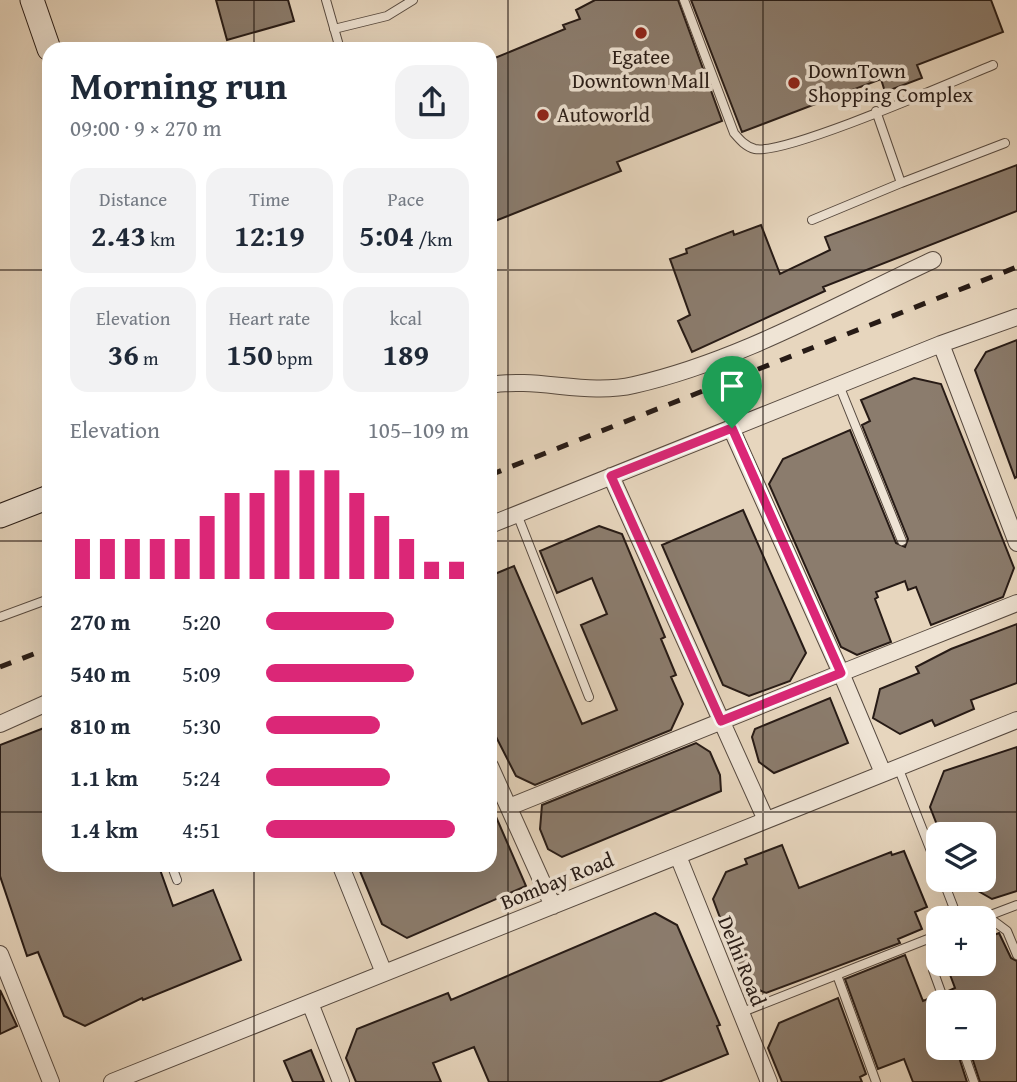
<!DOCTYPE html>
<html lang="en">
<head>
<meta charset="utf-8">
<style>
	body { margin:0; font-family:"Gentium Book Plus",serif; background:#f2f2f3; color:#1f2937; height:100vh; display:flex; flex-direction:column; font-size:26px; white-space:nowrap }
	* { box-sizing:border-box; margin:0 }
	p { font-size:23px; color:#747a83 }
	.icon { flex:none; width:38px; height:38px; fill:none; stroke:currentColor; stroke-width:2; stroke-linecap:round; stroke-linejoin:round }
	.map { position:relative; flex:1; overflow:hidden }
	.panel { position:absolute; left:42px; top:42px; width:455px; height:830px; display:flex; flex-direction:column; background:#fff; border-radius:21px; box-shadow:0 7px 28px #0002 }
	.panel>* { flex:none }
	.buttons { position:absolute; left:926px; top:822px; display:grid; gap:14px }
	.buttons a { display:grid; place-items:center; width:70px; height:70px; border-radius:14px; background:#fff; box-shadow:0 7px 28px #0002; font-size:35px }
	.pin { position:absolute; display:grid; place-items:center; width:60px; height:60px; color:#fff; margin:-72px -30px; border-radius:50% 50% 50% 0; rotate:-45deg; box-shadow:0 0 7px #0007 }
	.pin .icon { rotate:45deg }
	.round { display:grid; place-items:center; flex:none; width:74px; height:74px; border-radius:21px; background:#f2f2f3 }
	.head { display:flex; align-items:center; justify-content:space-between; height:119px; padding:0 28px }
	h1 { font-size:38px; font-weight:700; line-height:52px }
	.stats { display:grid; grid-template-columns:repeat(3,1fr); gap:10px; height:119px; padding:7px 28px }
	.stats div { display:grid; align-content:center; border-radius:18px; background:#f2f2f3; text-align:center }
	.stats b { font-size:30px; font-weight:700 }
	.stats small { font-size:19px; font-weight:400 }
	.stats p { font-size:19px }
	.chart { height:196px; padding:14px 28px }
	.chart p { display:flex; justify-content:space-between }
	.chart svg { width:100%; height:126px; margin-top:7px; stroke:#db2777; stroke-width:6 }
	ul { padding:0 28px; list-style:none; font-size:23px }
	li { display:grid; grid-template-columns:112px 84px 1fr; align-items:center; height:52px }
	li i { height:18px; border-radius:9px; background:#db2777 }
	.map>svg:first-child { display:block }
	.building { fill:#8b7c6d; stroke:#271b16; stroke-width:2 }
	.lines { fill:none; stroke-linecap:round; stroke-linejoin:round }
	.service-casing { stroke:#574a40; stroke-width:10 }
	.minor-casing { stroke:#574a40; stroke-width:18 }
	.secondary-casing { stroke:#271b16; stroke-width:25 }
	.service { stroke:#efe4d5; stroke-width:8 }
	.minor { stroke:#efe4d5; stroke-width:16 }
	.secondary { stroke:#efe4d5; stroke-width:23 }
	.rail { stroke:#271b16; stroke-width:5; stroke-dasharray:12 12; stroke-linecap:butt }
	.route-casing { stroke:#fff; stroke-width:14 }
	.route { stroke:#db2777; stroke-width:9 }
	.grid { fill:none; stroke:#271b16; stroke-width:2; stroke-opacity:0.55 }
	.poi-dot { fill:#8f2418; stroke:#efe4d5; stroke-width:2.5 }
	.labels { text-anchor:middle; stroke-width:7; stroke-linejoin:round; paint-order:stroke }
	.poi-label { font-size:21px; fill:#271b16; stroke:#efe4d5; text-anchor:start }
	.street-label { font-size:21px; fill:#271b16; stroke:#efe4d5 }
</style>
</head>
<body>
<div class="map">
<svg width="1017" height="1082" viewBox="0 0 1017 1082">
	<rect width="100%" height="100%" fill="#e7d6be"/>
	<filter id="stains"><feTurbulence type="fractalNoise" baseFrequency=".00286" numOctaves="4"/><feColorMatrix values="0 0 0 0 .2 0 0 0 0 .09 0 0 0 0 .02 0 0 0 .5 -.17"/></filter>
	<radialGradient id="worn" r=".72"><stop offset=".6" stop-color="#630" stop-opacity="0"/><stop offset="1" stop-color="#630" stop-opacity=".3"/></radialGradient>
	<path class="building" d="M 216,0 L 288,0 L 294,21 L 227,40 Z
		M 595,0 L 678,0 L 722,121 L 617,162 L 621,171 L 490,223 L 490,60 L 565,29 L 563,25 L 580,19 L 576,10 Z
		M 691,0 L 991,0 L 1003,32 L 917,65 L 922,78 L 885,92 L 881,79 L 742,132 Z
		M 1017,165 L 1017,211 L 823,287 L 825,291 L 692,352 L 678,321 L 690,315 L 670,259 L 687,253 L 686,249 L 733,231 L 734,235 L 761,225 L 780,274 L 830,250 L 825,237 Z
		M 1017,340 L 1017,477 L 1015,478 L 975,370 L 986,352 Z
		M 914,378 L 941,384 L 1014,568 L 1003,597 L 931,625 L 916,587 L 908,590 L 905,581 L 876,592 L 878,597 L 875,599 L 891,642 L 857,655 L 841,647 L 769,484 L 783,459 L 850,430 L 896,543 L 905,547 L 908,539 L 862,425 L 870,421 L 861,400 Z
		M 743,510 L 806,653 L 790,681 L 749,696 L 723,685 L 662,545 Z
		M 599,526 L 622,534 L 665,637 L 661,639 L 676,675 L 671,677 L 683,704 L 671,730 L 535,785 L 516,776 L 490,725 L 490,576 L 514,566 L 582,724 L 617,710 L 581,625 L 607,614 L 592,578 L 557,593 L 540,551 Z
		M 1017,624 L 1017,683 L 971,700 L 974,709 L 935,726 L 932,720 L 900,734 L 873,718 L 880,689 L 919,673 L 916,667 L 951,649 Z
		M 830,698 L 848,743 L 774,773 L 759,762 L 752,737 L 755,729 Z
		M 49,726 L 49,864 L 158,864 L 173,906 L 213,890 L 241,960 L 143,1000 L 142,998 L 85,1026 L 64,1016 L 38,952 L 27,956 L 0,876 L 0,745 Z
		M 696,743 L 710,752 L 720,775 L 721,791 L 562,857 L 548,849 L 540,829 L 542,805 Z
		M 1017,747 L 1017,891 L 992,899 L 959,880 L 984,880 L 984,835 L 941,835 L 930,807 L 944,771 Z
		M 490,803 L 526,886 L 407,938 L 382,924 L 357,864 L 490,864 Z
		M 782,845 L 799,888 L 891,852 L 892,855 L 904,851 L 927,907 L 915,912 L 922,929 L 898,939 L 900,943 L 766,993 L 745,984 L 713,899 L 726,872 L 747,864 L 745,859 Z
		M 655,913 L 677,925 L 720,1025 L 717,1026 L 728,1054 L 659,1082 L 489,1082 L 474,1047 L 433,1063 L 441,1082 L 356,1082 L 346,1058 L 357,1029 L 448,993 L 451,1000 Z
		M 999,933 L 1011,958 L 1017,961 L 1017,1082 L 980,1082 L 969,1048 L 984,1048 L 984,1003 L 951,1003 L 948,991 L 955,988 L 946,964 L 984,964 L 984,939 Z
		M 905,955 L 923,1001 L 935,996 L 938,1003 L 938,1048 L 956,1048 L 967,1082 L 913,1082 L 904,1059 L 878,1069 L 845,979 Z
		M 0,990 L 17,1026 L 0,1034 Z
		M 838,998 L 866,1074 L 860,1077 L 862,1082 L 782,1082 L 768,1048 L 779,1023 Z
		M 311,1050 L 324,1082 L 293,1082 L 284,1061 Z"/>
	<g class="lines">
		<g class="service-casing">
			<path id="service" d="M 326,0 L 340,49
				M 684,0 L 734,133 C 740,140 746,147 755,149 C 786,155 954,81 993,65
				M 334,29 L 387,16 L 413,0
				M 876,111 L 901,183 L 1005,143
				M 812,220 L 901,183
				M 839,385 L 902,541
				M 517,514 L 589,697
				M 0,617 L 49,599
				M 898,767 L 938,869
				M 171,864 L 177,880
				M 943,880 L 958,919
				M 987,916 L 1007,931 L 1017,955
				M 980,919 L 1017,905
				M 936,936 L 933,970 L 945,1003
				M 837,975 L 876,1082
				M 740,1013 L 938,935
				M 962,1048 L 974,1082"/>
		</g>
		<g class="minor-casing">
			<path id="minor" d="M 941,344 L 1017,543
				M 490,385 C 537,377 587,396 634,385 C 739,361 836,305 933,260
				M 611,476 L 766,820
				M 490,525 L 941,344 L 1017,317
				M 0,724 L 49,702
				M 490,766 L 553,906
				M 883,773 L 841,673 L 1017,603
				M 509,807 L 841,673 L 731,428
				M 678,856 L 769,1082
				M 340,864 L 384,973
				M 0,954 L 51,1082
				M 310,1003 L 341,1082
				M 112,1082 L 1017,720"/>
		</g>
		<g class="secondary-casing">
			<path id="secondary" d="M 32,0 L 49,49
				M 0,516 L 49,497"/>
		</g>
		<use href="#service" class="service"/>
		<use href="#minor" class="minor"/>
		<use href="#secondary" class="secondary"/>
		<path class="rail" d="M 490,475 L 1017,267
			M 0,667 L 49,648"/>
	</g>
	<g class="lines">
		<g class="route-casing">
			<path id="route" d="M 732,428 L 841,673 L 721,721 L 611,476 Z"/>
		</g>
		<use href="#route" class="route"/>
	</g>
	<path class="grid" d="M 254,0 L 254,49M 508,0 L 508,1082M 763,0 L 763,1082M 0,270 L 49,270M 490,270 L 1017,270M 0,541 L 49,541M 490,541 L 1017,541M 0,812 L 49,812M 490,812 L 1017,812M 254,864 L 254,1082"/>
	<g class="poi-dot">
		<circle cx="641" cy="33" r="7"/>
		<circle cx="794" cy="83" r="7"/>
		<circle cx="543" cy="115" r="7"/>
	</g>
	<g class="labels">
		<g class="poi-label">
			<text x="641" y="64" text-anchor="middle">Egatee<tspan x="641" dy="24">Downtown Mall</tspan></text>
			<text x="808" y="78">DownTown<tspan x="808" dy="24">Shopping Complex</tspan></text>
			<text x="557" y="122">Autoworld</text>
		</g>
		<g class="street-label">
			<text transform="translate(557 881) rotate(-22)" y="7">Bombay Road</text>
			<text transform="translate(742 961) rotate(68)" y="7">Delhi Road</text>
		</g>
	</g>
	<rect width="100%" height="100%" filter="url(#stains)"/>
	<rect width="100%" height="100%" fill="url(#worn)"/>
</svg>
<div class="buttons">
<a><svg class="icon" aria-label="layers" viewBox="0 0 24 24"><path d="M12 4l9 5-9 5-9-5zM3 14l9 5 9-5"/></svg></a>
<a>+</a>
<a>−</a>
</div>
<div class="pin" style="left:732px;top:428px;background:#1e9e55"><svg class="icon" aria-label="arrive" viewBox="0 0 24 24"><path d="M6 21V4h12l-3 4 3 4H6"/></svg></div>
<section class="panel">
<div class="head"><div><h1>Morning run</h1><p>09:00 · 9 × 270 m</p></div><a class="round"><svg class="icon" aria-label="share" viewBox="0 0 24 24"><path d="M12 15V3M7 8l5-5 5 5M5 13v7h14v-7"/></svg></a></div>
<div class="stats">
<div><p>Distance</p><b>2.43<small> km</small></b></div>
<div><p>Time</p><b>12:19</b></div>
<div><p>Pace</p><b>5:04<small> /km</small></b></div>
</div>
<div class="stats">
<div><p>Elevation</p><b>36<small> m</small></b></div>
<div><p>Heart rate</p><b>150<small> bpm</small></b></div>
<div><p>kcal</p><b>189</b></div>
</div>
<div class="chart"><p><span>Elevation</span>105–109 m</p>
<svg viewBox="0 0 160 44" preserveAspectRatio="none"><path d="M5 44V30M15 44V30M25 44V30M35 44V30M45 44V30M55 44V22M65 44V14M75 44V14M85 44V6M95 44V6M105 44V6M115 44V14M125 44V22M135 44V30M145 44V38M155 44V38"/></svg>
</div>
<ul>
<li><b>270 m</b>5:20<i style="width:63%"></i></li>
<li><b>540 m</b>5:09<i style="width:73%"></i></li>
<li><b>810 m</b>5:30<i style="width:56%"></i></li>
<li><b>1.1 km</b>5:24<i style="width:61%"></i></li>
<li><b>1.4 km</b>4:51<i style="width:93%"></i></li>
</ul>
</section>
</div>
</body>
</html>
